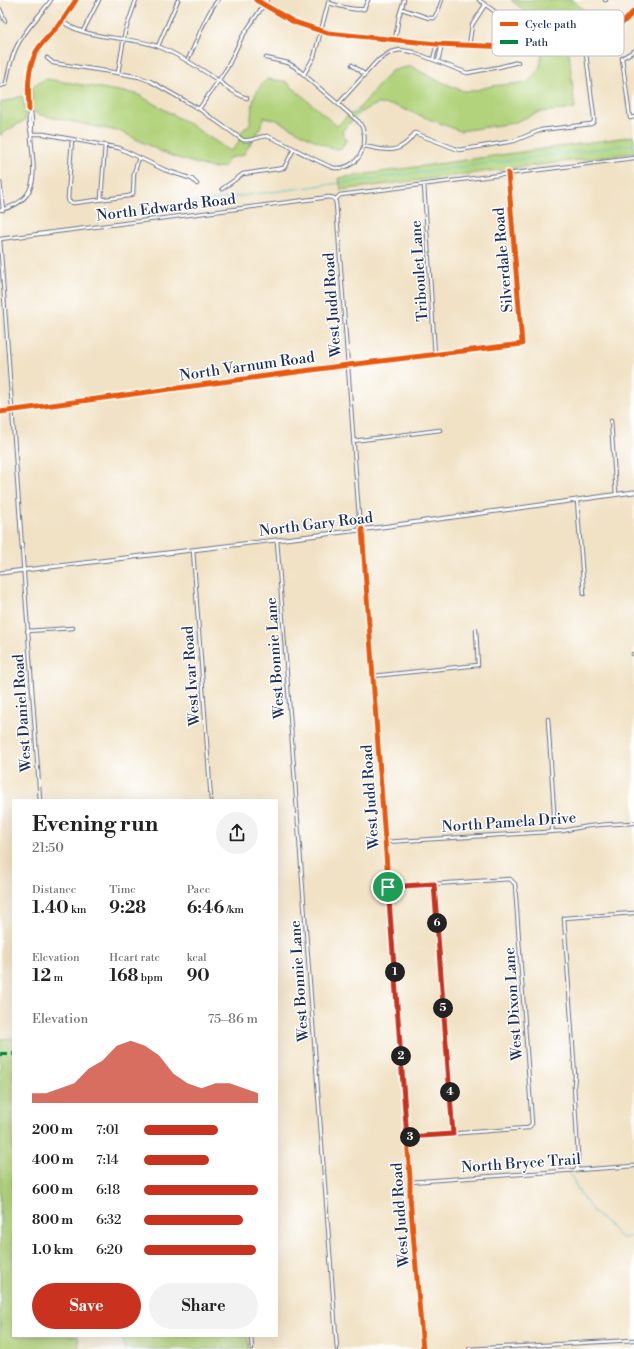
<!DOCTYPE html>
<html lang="en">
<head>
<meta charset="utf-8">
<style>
	body { margin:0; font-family:"Libre Bodoni",serif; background:#f2f2f2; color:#222; height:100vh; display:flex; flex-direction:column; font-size:15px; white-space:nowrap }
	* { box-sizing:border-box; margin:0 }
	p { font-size:13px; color:#767676 }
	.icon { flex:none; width:22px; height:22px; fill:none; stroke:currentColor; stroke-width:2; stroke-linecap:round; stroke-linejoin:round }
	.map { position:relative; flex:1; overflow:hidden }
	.sheet { position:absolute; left:12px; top:799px; width:266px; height:538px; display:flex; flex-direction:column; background:#fff; border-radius:0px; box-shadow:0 4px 16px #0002 }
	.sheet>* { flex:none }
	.pin { position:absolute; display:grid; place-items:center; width:34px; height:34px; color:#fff; margin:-17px; border:2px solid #fff; border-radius:50%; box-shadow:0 1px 4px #0007 }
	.km { position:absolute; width:20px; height:20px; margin:-10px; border-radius:50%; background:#222; color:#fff; font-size:11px; line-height:20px; text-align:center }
	.round { display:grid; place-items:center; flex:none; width:42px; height:42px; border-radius:21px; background:#f2f2f2 }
	.overview { display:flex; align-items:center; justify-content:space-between; height:68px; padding:0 20px }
	h1 { font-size:22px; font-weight:700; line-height:30px }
	.figures { display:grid; grid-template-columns:repeat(3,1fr); gap:6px; height:68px; padding:4px 20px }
	.figures div { display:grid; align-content:center }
	.figures b { font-size:17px; font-weight:700 }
	.figures small { font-size:11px; font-weight:400 }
	.figures p { font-size:11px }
	.chart { height:112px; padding:8px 20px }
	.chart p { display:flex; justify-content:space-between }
	.chart svg { width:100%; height:72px; margin-top:4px; fill:#c8321e; opacity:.7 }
	.primary-button { display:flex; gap:8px; margin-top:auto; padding:8px 20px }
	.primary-button a { flex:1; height:46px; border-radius:24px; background:#c8321e; color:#fff; font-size:16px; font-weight:700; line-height:46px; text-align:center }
	.primary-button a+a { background:#f2f2f2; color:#222 }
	ul { padding:0 20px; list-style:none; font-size:13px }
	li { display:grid; grid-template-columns:64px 48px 1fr; align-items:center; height:30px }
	li i { height:10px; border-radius:5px; background:#c8321e }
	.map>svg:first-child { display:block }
	.green { fill:#b2d37b; stroke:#66816c }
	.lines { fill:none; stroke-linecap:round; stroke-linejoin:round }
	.stream { stroke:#56c3cc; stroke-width:1 }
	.minor-casing { stroke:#666e82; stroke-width:4.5 }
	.tertiary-casing { stroke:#666e82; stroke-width:5 }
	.minor { stroke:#fff; stroke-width:2.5 }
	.tertiary { stroke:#fff; stroke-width:3 }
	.quiet { stroke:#00873e; stroke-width:4; stroke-dasharray:8 4; stroke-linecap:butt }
	.cycleway-casing { stroke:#fff; stroke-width:8 }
	.cycleway { stroke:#e8590c; stroke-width:5 }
	.route-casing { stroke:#fff; stroke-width:8 }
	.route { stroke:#c8321e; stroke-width:5 }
	.labels { text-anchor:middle; stroke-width:3; stroke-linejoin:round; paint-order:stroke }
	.street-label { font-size:15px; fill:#1b2f5e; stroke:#fff }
	.key { fill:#fff; stroke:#bbc1cf; stroke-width:1 }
	.key-label { font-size:11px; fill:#1b2f5e }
</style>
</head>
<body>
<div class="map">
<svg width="634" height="1349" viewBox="0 0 634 1349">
	<rect width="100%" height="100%" fill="#fff"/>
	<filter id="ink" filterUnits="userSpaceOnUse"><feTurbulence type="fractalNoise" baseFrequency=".025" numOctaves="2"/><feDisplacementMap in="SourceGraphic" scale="8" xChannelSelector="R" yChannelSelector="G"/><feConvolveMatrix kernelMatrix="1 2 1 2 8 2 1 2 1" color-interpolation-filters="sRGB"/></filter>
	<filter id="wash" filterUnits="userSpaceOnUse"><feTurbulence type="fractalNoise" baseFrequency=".012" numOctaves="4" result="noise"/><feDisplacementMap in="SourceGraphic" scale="16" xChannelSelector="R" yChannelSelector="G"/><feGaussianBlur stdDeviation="0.9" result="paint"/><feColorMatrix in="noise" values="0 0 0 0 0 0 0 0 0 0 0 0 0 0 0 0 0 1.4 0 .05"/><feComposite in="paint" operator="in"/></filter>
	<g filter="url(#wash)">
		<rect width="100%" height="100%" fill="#f1e2c5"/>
		<path class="green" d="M 511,0 L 572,0 L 592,17 C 588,36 586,38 568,43 L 575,109 L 539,112 L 513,123 L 460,131 L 393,105 L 377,104 L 358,114 L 342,131 L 346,140 L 342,148 L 333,149 L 310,138 L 277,120 L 264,117 L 259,130 L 243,155 L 229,158 L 224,167 L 212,168 L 174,157 L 162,152 L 122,132 L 41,115 L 33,112 L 25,114 L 25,120 L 0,135 L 0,103 L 22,96 L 25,108 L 32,107 L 32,86 L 46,79 L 137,94 L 191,125 L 230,151 L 238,144 L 241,132 L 250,124 C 253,103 251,95 267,79 L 285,81 L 337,126 L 347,116 L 356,112 L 391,71 L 411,66 L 432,78 L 463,91 L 472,91 L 492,86 L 529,82 L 540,67 L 543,41 L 540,23 Z
			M 634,136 L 634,153 L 341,190 L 339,178 Z
			M 13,1038 L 13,1336 L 78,1336 L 79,1349 L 0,1349 L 0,1039 Z
			M 123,1336 L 248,1336 L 249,1349 L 124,1349 Z"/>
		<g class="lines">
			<path class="stream" d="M 166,206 L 634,144
				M 569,1171 L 578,1190 L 594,1213 L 609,1225 L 620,1237 L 624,1238 L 634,1236"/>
		</g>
	</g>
	<g filter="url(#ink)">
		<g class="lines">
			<g class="minor-casing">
				<path id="minor" d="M 479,0 L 516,27 L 521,34
					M 605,0 L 606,0
					M 329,3 C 340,6 352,11 364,9 L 368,0
					M 0,9 L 5,21
					M 402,9 L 429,18 L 434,18 L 438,11 L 442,0
					M 62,21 C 85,40 128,36 157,46 C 178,54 198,67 216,79 C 226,86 235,95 247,98
					M 83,31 L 99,0
					M 395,40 L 399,16 L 404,0
					M 158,46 L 178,0
					M 469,46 L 472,25 L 485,5
					M 634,51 L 622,58 L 630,118 L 634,117
					M 47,58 L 53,63 L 118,73 L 139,77 L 150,81 L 199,109 L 243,140 C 251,142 259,136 267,136 C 285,143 301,153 318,161 C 323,163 329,167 335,168 C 347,169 358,162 362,151 C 366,141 365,130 359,122 L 295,67 L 288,63 L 266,58
					M 433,59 L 437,44
					M 187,61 C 197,43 205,14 218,0
					M 438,61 L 442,44
					M 352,65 L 364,74
					M 118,73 L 125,32 L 136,0
					M 304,74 L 314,57 L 329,0
					M 0,86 L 6,84 C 8,72 11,59 16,48 C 24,30 40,16 51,0
					M 339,103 L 377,61 L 391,52 L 400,50 L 413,52 L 467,73 L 499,67 L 518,62
					M 199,109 L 227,68 L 242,37 L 267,0
					M 31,134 L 44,134 L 119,148 L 165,170 L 192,179 L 197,184
					M 31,134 L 29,123 L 28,83 L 32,65 L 36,52 L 47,37 L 62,21 L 76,0
					M 72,139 L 68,198 L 69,202 L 74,203 L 129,196 L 133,194 L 134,173 L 139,158
					M 364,146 C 387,151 400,155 415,133 L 459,150 L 514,141 L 541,130 L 591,124 L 594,122 L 594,117 L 585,46
					M 0,182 L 3,210
					M 424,185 L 435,355
					M 222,189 L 243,174 L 284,168 L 294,149
					M 101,199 L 105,145
					M 335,200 L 340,195 L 634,158
					M 0,210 C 41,201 34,171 31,138 C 31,129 34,120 30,111
					M 0,239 L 329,197 L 334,198 L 336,203 L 360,530
					M 0,240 L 40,800
					M 0,412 L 348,365 L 522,344 L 508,173
					M 611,421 L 616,494
					M 353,441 L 440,430
					M 577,500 L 584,594
					M 277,540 L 337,1349
					M 193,550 L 211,800
					M 27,631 L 73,628
					M 633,654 L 634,654
					M 373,676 L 478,665 L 476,630
					M 548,719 L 554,812 L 552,831
					M 385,842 L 563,831 C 586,825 610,824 634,823
					M 434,884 L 453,1134
					M 388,887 L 510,879 L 515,884 L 532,1124 L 528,1128 L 407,1137
					M 577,1170 L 578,1155 L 574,1085 L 575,1076 L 564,918 L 634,913
					M 410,1182 L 634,1166
					M 251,1336 L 252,1349
					M 469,1349 L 634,1340"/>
			</g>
			<g class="tertiary-casing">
				<path id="tertiary" d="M 256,0 L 294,22 L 328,33 L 437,44 L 556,49 C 590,49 612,36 634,11
					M 362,529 L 410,1178 L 410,1197 L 423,1349
					M 0,573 L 360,530 L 634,492"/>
			</g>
			<use href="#minor" class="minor"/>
			<use href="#tertiary" class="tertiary"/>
			<path class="quiet" d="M 0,1054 L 13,1054"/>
			<g class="cycleway-casing">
				<path id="cycleway" d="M 256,0 L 294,22 L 328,33 L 437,44 L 556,49 C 590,49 612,36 634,11
					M 29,110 C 28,90 27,70 36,52 C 43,40 54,32 62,21 C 67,15 71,7 76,0
					M 0,412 L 348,365 L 522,344 L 508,173
					M 362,529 L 410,1178 L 410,1197 L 423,1349"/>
			</g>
			<use href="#cycleway" class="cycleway"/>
		</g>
	</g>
	<g class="lines" filter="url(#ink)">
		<g class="route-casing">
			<path id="route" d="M 434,884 L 453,1134 L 407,1137 L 388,887 Z"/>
		</g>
		<use href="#route" class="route"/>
	</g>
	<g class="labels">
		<g class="street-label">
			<text transform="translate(166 207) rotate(-7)" y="5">North Edwards Road</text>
			<text transform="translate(503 260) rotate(-95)" y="5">Silverdale Road</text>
			<text transform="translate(419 271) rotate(-94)" y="5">Triboulet Lane</text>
			<text transform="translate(332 305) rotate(-94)" y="5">West Judd Road</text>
			<text transform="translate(247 366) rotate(-8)" y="5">North Varnum Road</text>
			<text transform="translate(316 524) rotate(-7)" y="5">North Gary Road</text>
			<text transform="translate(275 658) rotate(-94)" y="5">West Bonnie Lane</text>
			<text transform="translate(191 676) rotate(-94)" y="5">West Ivar Road</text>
			<text transform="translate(22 713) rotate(-94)" y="5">West Daniel Road</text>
			<text transform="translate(370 797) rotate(-94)" y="5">West Judd Road</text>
			<text transform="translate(509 822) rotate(-4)" y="5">North Pamela Drive</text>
			<text transform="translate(299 981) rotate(-94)" y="5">West Bonnie Lane</text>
			<text transform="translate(513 1004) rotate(-94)" y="5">West Dixon Lane</text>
			<text transform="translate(521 1163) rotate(-4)" y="5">North Bryce Trail</text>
			<text transform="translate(400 1215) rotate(-94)" y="5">West Judd Road</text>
		</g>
	</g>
	<rect x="492" y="10" width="132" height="46" rx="6" class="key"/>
	<rect x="500" y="22" width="18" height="4" fill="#e8590c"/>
	<rect x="500" y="40" width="18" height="4" fill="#00873e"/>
	<g class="key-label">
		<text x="525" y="28">Cycle path</text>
		<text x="525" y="46">Path</text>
	</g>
</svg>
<div class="pin" style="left:388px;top:887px;background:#1e9e55"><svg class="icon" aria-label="arrive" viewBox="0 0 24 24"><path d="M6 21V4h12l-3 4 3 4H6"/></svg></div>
<b class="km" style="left:395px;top:972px">1</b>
<b class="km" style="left:401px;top:1056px">2</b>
<b class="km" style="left:410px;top:1137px">3</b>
<b class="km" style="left:450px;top:1092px">4</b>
<b class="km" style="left:443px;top:1008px">5</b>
<b class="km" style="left:437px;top:923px">6</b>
<section class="sheet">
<div class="overview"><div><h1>Evening run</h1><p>21:50</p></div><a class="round"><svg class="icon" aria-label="share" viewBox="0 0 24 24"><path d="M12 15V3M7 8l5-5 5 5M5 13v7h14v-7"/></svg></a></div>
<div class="figures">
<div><p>Distance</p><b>1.40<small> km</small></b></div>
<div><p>Time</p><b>9:28</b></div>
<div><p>Pace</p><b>6:46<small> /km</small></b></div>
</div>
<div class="figures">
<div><p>Elevation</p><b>12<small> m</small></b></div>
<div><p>Heart rate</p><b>168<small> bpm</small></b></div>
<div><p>kcal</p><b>90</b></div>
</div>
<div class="chart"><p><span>Elevation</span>75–86 m</p>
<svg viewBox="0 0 160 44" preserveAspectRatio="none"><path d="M0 44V38L10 38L20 35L30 32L40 23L50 18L60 9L70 6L80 9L90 15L100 26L110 32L120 35L130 32L140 32L150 35L160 38V44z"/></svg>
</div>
<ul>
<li><b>200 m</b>7:01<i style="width:65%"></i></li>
<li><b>400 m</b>7:14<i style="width:57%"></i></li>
<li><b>600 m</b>6:18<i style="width:100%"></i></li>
<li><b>800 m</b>6:32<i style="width:87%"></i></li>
<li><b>1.0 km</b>6:20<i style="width:98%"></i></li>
</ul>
<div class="primary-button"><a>Save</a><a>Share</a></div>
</section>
</div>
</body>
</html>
